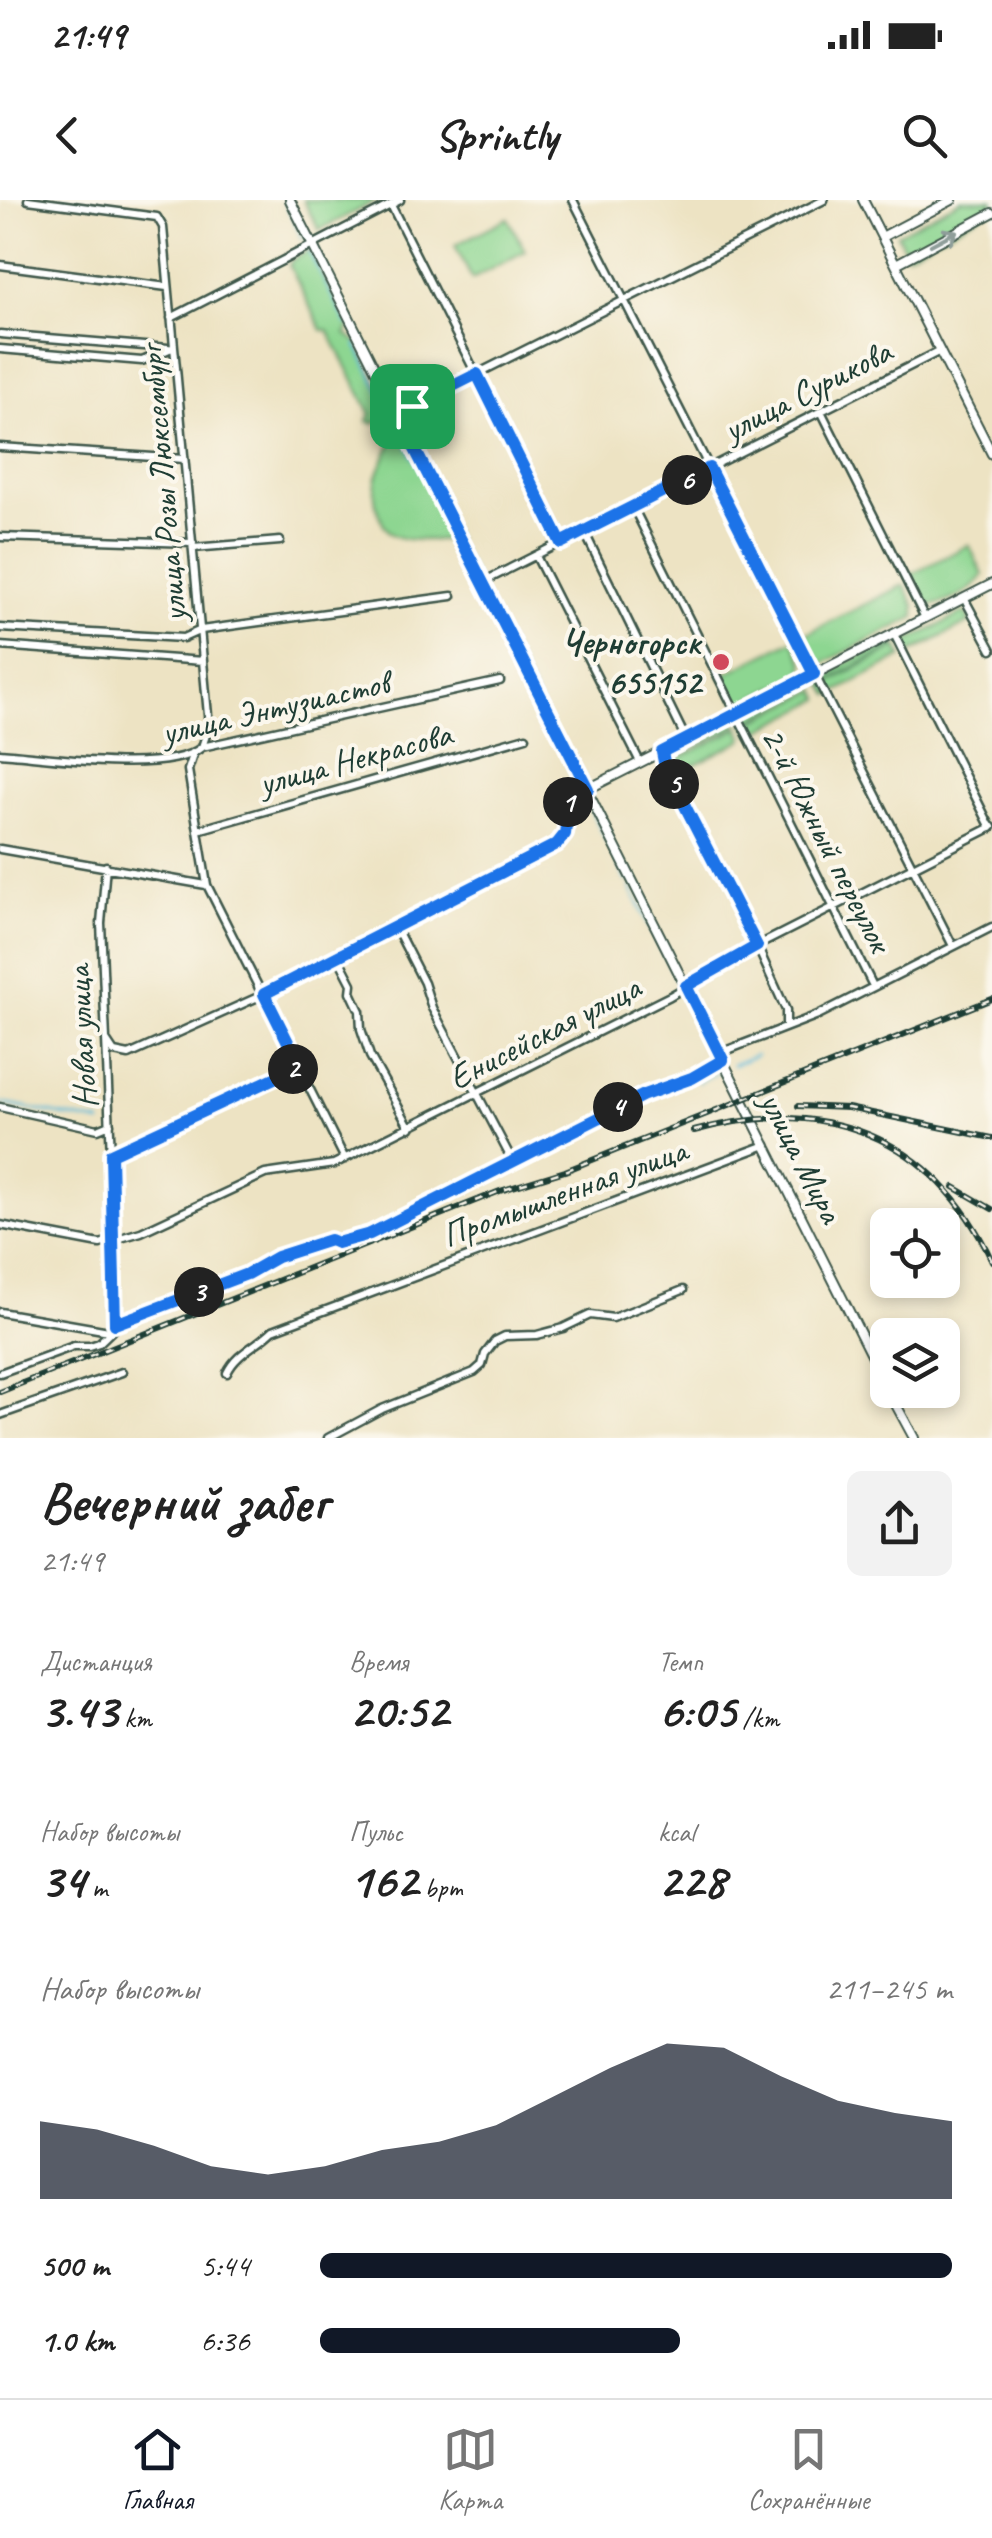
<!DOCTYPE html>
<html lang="ru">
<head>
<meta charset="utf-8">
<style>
	body { margin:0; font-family:Caveat,sans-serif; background:#f2f2f2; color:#222; height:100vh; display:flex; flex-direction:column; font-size:38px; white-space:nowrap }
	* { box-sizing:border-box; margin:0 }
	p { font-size:32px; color:#767676 }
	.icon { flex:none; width:55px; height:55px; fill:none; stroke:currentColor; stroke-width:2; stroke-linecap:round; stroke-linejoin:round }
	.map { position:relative; height:1238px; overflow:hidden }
	.details { display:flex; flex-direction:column; background:#fff; flex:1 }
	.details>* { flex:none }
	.buttons { position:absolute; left:870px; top:1008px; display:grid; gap:20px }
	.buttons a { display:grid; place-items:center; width:90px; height:90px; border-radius:15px; background:#fff; box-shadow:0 5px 15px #0003; font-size:50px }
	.pin { position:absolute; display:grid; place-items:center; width:85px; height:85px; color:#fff; margin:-42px; border-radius:20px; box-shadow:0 5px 15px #0006 }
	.km { position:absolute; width:50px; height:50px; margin:-25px; border-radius:50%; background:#222; color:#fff; font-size:28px; line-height:50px; text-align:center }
	.round { display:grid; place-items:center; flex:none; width:105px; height:105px; border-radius:15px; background:#f2f2f2 }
	.summary { display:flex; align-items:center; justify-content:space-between; height:170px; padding:0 40px }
	h1 { font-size:55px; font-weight:600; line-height:75px }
	.figures { display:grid; grid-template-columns:repeat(3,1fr); gap:15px; height:170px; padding:10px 40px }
	.figures div { display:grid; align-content:center }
	.figures b { font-size:50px; font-weight:600 }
	.figures small { font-size:28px; font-weight:400 }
	.figures p { font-size:28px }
	.chart { height:280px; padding:20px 40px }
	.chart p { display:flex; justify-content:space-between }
	.chart svg { width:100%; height:180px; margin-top:10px; fill:#111827; opacity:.7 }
	ul { padding:0 40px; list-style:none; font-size:32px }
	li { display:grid; grid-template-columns:160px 120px 1fr; align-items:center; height:75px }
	li i { height:25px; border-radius:12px; background:#111827 }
	.status { display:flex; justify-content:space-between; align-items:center; height:70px; padding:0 50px; background:#fff; direction:ltr }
	.status svg { height:28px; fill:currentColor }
	header { display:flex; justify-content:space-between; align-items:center; height:130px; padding:0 40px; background:#fff; font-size:45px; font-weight:600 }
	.menu { display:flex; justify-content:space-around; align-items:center; height:140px; border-top:2px solid #e0e0e0; background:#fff; font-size:28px; color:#767676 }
	.menu a { display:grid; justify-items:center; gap:5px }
	.menu .current { color:#111827 }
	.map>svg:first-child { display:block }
	.green { fill:#8dd691; stroke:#568a62; stroke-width:2.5 }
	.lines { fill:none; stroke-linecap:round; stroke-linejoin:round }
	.stream { stroke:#5bbbd9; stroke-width:2.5 }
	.minor-casing { stroke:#3e5649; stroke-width:11 }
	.major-casing { stroke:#3e5649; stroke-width:12 }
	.minor { stroke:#fff; stroke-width:6 }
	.major { stroke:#fff; stroke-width:8 }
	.rail-casing { stroke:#1f3d34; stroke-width:6 }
	.rail { stroke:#fbf7ec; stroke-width:2.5; stroke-dasharray:8; stroke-linecap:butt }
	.oneway { stroke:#8f9e9a }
	.route-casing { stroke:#fff; stroke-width:20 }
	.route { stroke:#1a73e8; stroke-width:12 }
	.poi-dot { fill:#d1495b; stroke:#fbf7ec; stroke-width:4 }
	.labels { text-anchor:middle; stroke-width:8; stroke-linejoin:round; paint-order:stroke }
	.street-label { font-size:35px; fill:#1f3d34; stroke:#fbf7ec }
	.poi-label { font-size:35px; font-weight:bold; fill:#1f3d34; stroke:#fbf7ec; text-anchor:end }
</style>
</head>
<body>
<div class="status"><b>21:49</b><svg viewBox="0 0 49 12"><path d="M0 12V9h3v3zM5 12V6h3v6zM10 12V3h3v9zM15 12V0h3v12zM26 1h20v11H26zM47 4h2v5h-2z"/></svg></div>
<header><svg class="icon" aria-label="back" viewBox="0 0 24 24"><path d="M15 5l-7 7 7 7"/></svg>Sprintly<svg class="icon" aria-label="search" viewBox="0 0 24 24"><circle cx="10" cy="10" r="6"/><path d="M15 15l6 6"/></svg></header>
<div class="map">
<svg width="992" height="1238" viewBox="0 0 992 1238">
	<rect width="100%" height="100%" fill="#fbf7ec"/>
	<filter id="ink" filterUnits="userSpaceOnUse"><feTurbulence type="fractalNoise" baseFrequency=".01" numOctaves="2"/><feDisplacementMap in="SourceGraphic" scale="20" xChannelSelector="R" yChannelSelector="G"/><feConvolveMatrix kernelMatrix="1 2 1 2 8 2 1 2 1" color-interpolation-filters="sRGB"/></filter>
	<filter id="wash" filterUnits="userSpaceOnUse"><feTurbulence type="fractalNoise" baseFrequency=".0048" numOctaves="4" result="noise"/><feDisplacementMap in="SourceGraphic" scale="40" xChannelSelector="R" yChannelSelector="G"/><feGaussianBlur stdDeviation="2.25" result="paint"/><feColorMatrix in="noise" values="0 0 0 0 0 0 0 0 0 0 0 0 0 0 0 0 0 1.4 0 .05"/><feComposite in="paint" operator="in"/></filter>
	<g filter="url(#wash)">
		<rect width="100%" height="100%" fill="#ede3c3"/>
		<path class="green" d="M 303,0 L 378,0 L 319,30 Z
			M 961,0 L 992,0 L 992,9 L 907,54 L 897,34 Z
			M 508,18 L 525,51 L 472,79 L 455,45 Z
			M 310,50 L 349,126 L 346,134 L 356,141 L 392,213 L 374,223 L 368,221 L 371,214 L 328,130 L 322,130 L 289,65 L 292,60 Z
			M 400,229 L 456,340 C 438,339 409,343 393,335 C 386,331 383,323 380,316 C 365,284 385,258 400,229 Z
			M 969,345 L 983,375 C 975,391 942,407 924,405 L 908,376 Z
			M 904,385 L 915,406 L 915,417 L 820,465 L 814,463 L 800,437 Z
			M 965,412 L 970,422 L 908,454 L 903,444 Z
			M 793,440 L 804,462 L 804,473 L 743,503 L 736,501 L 721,476 Z
			M 889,441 L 896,445 L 822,483 L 824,475 Z
			M 897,447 L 902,457 L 830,495 L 824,485 Z
			M 808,483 L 815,486 L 745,523 L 743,515 Z
			M 817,490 L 821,499 L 751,535 L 746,525 Z
			M 731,521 L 738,525 L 667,560 L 674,550 Z
			M 739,528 L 744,539 L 674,575 L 668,564 Z"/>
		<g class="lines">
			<path class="stream" d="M 284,0 L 303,39
				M 309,52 L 347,125
				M 356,144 L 389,210
				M 400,230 L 455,339
				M 460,349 L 555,535
				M 565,556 L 575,586
				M 585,598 L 627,681
				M 630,686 L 676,780
				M 682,795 L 715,858
				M 733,865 L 756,855
				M 698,882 L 722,870
				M 0,903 L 101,923"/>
		</g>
	</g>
	<g filter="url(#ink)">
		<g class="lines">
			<g class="minor-casing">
				<path id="minor" d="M 28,0 L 157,17 L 163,27 L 209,526 L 202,547
					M 573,0 L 953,746
					M 391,5 L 561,343
					M 0,65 L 167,87
					M 171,118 L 400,0
					M 0,134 L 168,148
					M 0,149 L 142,161 L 174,147
					M 821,211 L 925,418
					M 397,214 L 824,0
					M 0,247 L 184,259
					M 633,307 L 873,786
					M 584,331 L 686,539
					M 0,337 L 193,343
					M 193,348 L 280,341
					M 536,356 L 640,562
					M 483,382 L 940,151
					M 964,398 L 992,450
					M 0,428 L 183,438 L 201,430 L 452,396
					M 894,434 L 991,628
					M 0,446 L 203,461
					M 662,551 L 665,567 L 757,746 L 786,810 L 786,827
					M 0,553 C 45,556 169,576 202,547 L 500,481
					M 193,555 L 188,570 L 207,685 L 345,959
					M 198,630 L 526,537
					M 0,649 L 206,685
					M 106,666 L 101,723 L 117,1096 L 115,1123
					M 396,728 L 424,783 L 432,808 L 512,960
					M 338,757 L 352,784 L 351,792 L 360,811 L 361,829 L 370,856 L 410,928
					M 106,840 L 114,852 L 129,855 L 267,793 L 524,662 L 562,638 L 569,601 L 588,589
					M 720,853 L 818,815 L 992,727
					M 0,907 L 98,929 L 110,924
					M 111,955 L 300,866
					M 0,1025 L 100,1044 L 141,1032 L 265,974 L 334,964 L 670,796 L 757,746 L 992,627
					M 0,1112 L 109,1131
					M 0,1173 L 74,1146 L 90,1146 L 99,1143 L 123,1120 L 247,1074 L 277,1057 L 330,1041 L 337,1043 L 370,1034 L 644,895 L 692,878 L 723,860
					M 227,1173 C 236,1153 258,1145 273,1130 L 766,945
					M 0,1215 L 122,1172
					M 328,1238 L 382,1209 L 474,1172 L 482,1165 L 485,1154 L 495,1141 L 505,1136 L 537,1135 L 563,1128 L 590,1115 L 613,1118 L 683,1090"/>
			</g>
			<g class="major-casing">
				<path id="major" d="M 290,0 L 888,1189
					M 863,0 L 992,254
					M 882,37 L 952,0
					M 896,64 L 992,13
					M 588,589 L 992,384
					M 888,1190 L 914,1238"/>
			</g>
			<use href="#minor" class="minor"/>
			<use href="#major" class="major"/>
			<g class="rail-casing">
				<path id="rail" d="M 798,906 L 848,908 L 992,938
					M 694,931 C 824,895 933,934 992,1061
					M 954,987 L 992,1009
					M 0,1192 L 500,991 L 565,971 L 992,799"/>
			</g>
			<use href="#rail" class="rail"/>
		</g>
		<defs><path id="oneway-shaft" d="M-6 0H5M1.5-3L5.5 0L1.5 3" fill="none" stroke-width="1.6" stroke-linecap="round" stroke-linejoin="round" transform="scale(2.5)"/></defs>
		<use class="oneway" href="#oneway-shaft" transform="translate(944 38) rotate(-28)"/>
	</g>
	<g class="lines" filter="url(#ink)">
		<g class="route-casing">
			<path id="route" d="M 477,174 L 561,343 L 709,268 L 814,474 L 662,552 L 665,567 L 757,746 L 686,786 L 723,860 L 692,878 L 644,895 L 370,1034 L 337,1043 L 330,1040 L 277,1057 L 247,1074 L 115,1124 L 111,954 L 300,866 L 264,794 L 557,644 L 565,634 L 569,600 L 588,589 L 397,214 Z"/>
		</g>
		<use href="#route" class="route"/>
	</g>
	<circle class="poi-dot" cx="721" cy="462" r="10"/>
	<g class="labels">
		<g class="street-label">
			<text transform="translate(807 190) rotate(-27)" y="12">улица Сурикова</text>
			<text transform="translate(162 284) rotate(-95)" y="12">улица Розы Люксембург</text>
			<text transform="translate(275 507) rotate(-13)" y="12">улица Энтузиастов</text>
			<text transform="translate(355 558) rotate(-15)" y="12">улица Некрасова</text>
			<text transform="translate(827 639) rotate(63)" y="12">2-й Южный переулок</text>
			<text transform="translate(544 832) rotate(-27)" y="12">Енисейская улица</text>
			<text transform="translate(81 837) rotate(-93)" y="12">Новая улица</text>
			<text transform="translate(802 957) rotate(63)" y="12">улица Мира</text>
			<text transform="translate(564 992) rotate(-20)" y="12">Промышленная улица</text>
		</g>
		<g class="poi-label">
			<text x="701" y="454">Черногорск<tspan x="701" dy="40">655152</tspan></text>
		</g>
	</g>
</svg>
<div class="buttons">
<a><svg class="icon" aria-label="locate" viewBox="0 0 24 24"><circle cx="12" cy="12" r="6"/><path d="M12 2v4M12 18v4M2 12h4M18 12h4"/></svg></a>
<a><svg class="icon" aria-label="layers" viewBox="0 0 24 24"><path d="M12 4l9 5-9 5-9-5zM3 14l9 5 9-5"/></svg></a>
</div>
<div class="pin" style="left:412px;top:206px;background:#1e9e55"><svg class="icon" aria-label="arrive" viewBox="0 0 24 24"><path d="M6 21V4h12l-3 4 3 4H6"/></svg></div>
<b class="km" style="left:568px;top:602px">1</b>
<b class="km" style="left:293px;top:869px">2</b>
<b class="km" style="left:199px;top:1092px">3</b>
<b class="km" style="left:618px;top:907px">4</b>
<b class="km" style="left:674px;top:584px">5</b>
<b class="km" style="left:687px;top:280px">6</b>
</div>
<section class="details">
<div class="summary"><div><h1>Вечерний забег</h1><p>21:49</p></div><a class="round"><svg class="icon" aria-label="share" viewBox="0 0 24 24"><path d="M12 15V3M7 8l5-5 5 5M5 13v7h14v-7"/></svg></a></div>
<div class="figures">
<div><p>Дистанция</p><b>3.43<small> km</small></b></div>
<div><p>Время</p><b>20:52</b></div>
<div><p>Темп</p><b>6:05<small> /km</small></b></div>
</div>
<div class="figures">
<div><p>Набор высоты</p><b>34<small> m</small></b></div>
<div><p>Пульс</p><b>162<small> bpm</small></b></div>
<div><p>kcal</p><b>228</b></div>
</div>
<div class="chart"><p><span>Набор высоты</span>211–245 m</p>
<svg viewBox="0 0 160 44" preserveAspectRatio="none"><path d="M0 44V25L10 27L20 31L30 36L40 38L50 36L60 32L70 30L80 26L90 19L100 12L110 6L120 7L130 14L140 20L150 23L160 25V44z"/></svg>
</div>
<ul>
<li><b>500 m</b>5:44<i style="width:100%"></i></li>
<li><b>1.0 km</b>6:36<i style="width:57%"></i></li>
</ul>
</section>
<nav class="menu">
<a class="current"><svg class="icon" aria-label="home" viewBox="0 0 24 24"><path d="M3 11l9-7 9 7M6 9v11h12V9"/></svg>Главная</a>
<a><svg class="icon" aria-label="map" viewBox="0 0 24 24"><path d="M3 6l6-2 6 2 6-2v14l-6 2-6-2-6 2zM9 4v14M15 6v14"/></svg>Карта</a>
<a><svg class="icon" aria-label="saved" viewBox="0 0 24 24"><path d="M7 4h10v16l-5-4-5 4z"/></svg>Сохранённые</a>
</nav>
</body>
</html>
